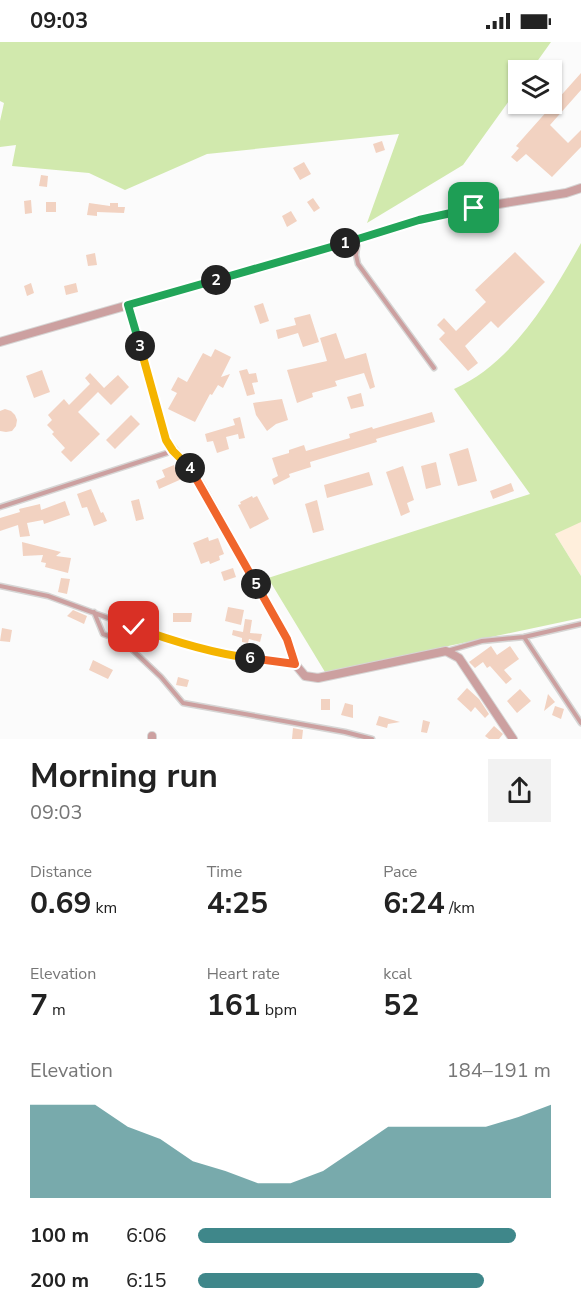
<!DOCTYPE html>
<html lang="en">
<head>
<meta charset="utf-8">
<style>
	body { margin:0; font-family:"Nunito Sans",sans-serif; background:#f2f2f2; color:#222; height:100vh; display:flex; flex-direction:column; font-size:22px; white-space:nowrap }
	* { box-sizing:border-box; margin:0 }
	p { font-size:20px; color:#767676 }
	.icon { flex:none; width:33px; height:33px; fill:none; stroke:currentColor; stroke-width:2; stroke-linecap:round; stroke-linejoin:round }
	.map { position:relative; height:697px; overflow:hidden }
	.side { display:flex; flex-direction:column; background:#fff; flex:1 }
	.side>* { flex:none }
	.tools { position:absolute; left:508px; top:18px; display:grid; gap:12px }
	.tools a { display:grid; place-items:center; width:54px; height:54px; border-radius:0px; background:#fff; box-shadow:0 2px 4px #0004; font-size:30px }
	.pin { position:absolute; display:grid; place-items:center; width:51px; height:51px; color:#fff; margin:-26px; border-radius:12px; box-shadow:0 3px 9px #0006 }
	.km { position:absolute; width:30px; height:30px; margin:-15px; border-radius:50%; background:#222; color:#fff; font-size:16px; line-height:30px; text-align:center }
	.round { display:grid; place-items:center; flex:none; width:63px; height:63px; border-radius:0px; background:#f2f2f2 }
	.headline { display:flex; align-items:center; justify-content:space-between; height:102px; padding:0 30px }
	h1 { font-size:33px; font-weight:700; line-height:45px }
	.stats { display:grid; grid-template-columns:repeat(3,1fr); gap:9px; height:102px; padding:6px 30px }
	.stats div { display:grid; align-content:center }
	.stats b { font-size:30px; font-weight:700 }
	.stats small { font-size:16px; font-weight:400 }
	.stats p { font-size:16px }
	.chart { height:168px; padding:12px 30px }
	.chart p { display:flex; justify-content:space-between }
	.chart svg { width:100%; height:108px; margin-top:6px; fill:#3f878a; opacity:.7 }
	ul { padding:0 30px; list-style:none; font-size:20px }
	li { display:grid; grid-template-columns:96px 72px 1fr; align-items:center; height:45px }
	li i { height:15px; border-radius:8px; background:#3f878a }
	.status { display:flex; justify-content:space-between; align-items:center; height:42px; padding:0 30px; background:#fff; direction:ltr }
	.status svg { height:16px; fill:currentColor }
	.map>svg:first-child { display:block }
	.education { fill:#ffefdc }
	.green { fill:#d1e9ad }
	.building { fill:#f2d2c1 }
	.lines { fill:none; stroke-linecap:round; stroke-linejoin:round }
	.lane-casing { stroke:#d6d5d4; stroke-width:7 }
	.street-casing { stroke:#d6d5d4; stroke-width:10 }
	.lane { stroke:#cca0a0; stroke-width:4 }
	.street { stroke:#cca0a0; stroke-width:8 }
	.split-1-casing { stroke:#fff; stroke-width:12 }
	.split-2-casing { stroke:#fff; stroke-width:12 }
	.split-3-casing { stroke:#fff; stroke-width:12 }
	.split-4-casing { stroke:#fff; stroke-width:12 }
	.split-5-casing { stroke:#fff; stroke-width:12 }
	.split-6-casing { stroke:#fff; stroke-width:12 }
	.split-7-casing { stroke:#fff; stroke-width:12 }
	.split-1 { stroke:#22a559; stroke-width:8 }
	.split-2 { stroke:#22a559; stroke-width:8 }
	.split-3 { stroke:#22a559; stroke-width:8 }
	.split-4 { stroke:#f5b400; stroke-width:8 }
	.split-5 { stroke:#f0652b; stroke-width:8 }
	.split-6 { stroke:#f0652b; stroke-width:8 }
	.split-7 { stroke:#f5b400; stroke-width:8 }
</style>
</head>
<body>
<div class="status"><b>09:03</b><svg viewBox="0 0 49 12"><path d="M0 12V9h3v3zM5 12V6h3v6zM10 12V3h3v9zM15 12V0h3v12zM26 1h20v11H26zM47 4h2v5h-2z"/></svg></div>
<div class="map">
<svg width="581" height="697" viewBox="0 0 581 697">
	<rect width="100%" height="100%" fill="#fbfbfb"/>
	<path class="education" d="M 581,479 L 581,534 L 555,492 Z"/>
	<path class="green" d="M 0,0 L 551,0 L 531,28 L 519,28 L 519,45 L 463,123 L 367,181 L 399,92 L 207,112 L 125,148 L 89,131 L 12,124 L 16,103 L 0,105 L 0,79 L 4,61 L 0,59 Z
		M 581,201 L 581,480 L 555,492 L 581,534 L 581,576 L 325,630 L 268,536 L 530,452 L 454,347 C 513,321 550,256 581,201 Z"/>
	<path class="building" d="M 581,31 L 581,48 L 550,83 L 568,101 L 581,88 L 581,105 L 552,135 L 526,112 L 517,120 L 511,115 L 519,106 L 516,104 Z
		M 382,99 L 385,108 L 376,111 L 373,102 Z
		M 304,120 L 311,132 L 300,138 L 293,126 Z
		M 41,133 L 48,134 L 47,145 L 39,144 Z
		M 313,156 L 320,166 L 314,170 L 307,160 Z
		M 31,158 L 32,171 L 25,172 L 24,159 Z
		M 46,160 L 56,160 L 56,170 L 46,170 Z
		M 89,161 L 110,164 L 110,161 L 118,161 L 118,165 L 125,165 L 124,171 L 97,170 L 97,174 L 87,173 Z
		M 291,169 L 297,179 L 287,185 L 282,174 Z
		M 515,210 L 545,240 L 498,286 L 491,279 L 465,304 L 478,321 L 468,329 L 439,297 L 445,291 L 437,283 L 444,276 L 456,289 L 486,260 L 475,248 Z
		M 95,211 L 97,223 L 88,224 L 86,213 Z
		M 31,241 L 34,251 L 27,254 L 24,244 Z
		M 76,241 L 78,250 L 66,253 L 64,244 Z
		M 263,261 L 269,279 L 260,282 L 254,264 Z
		M 310,272 L 319,300 L 303,305 L 298,291 L 278,297 L 276,288 L 296,283 L 294,276 Z
		M 336,291 L 345,317 L 366,311 L 375,345 L 370,347 L 364,331 L 335,339 L 337,344 L 312,351 L 313,355 L 297,361 L 287,328 L 327,319 L 320,296 Z
		M 215,307 L 231,315 L 221,335 L 230,332 L 223,346 L 218,343 L 212,353 L 210,352 L 195,380 L 168,367 L 177,351 L 171,348 L 178,335 L 187,340 L 203,311 L 211,315 Z
		M 247,327 L 249,332 L 256,331 L 258,340 L 252,341 L 255,352 L 247,354 L 239,329 Z
		M 42,328 L 50,350 L 34,356 L 26,334 Z
		M 90,331 L 104,346 L 118,333 L 129,345 L 111,363 L 98,350 L 78,370 L 100,392 L 71,420 L 61,410 L 65,406 L 52,392 L 54,390 L 47,383 L 52,378 L 48,373 L 64,357 L 69,363 L 90,342 L 85,336 Z
		M 361,351 L 364,364 L 351,367 L 347,355 Z
		M 282,357 L 288,378 L 276,382 L 267,389 L 256,373 L 253,361 Z
		M 5,367 L 11,369 L 15,373 L 17,378 L 16,384 L 12,389 L 6,390 L 0,389 L 0,369 Z
		M 432,370 L 435,380 L 376,397 L 377,400 L 310,420 L 311,425 L 289,432 L 290,435 L 274,443 L 272,437 L 278,434 L 272,416 L 289,411 L 289,408 L 304,403 L 306,409 L 350,396 L 349,392 L 372,385 L 373,387 Z
		M 131,373 L 140,382 L 115,407 L 106,398 Z
		M 240,375 L 245,396 L 239,397 L 238,392 L 226,395 L 229,407 L 217,411 L 213,399 L 207,400 L 205,392 L 235,383 L 233,377 Z
		M 468,406 L 477,439 L 458,444 L 449,412 Z
		M 436,420 L 441,443 L 426,447 L 421,424 Z
		M 174,423 L 177,431 L 180,430 L 184,436 L 159,447 L 156,439 L 165,435 L 162,428 Z
		M 403,424 L 414,458 L 407,461 L 410,470 L 401,474 L 386,430 Z
		M 369,430 L 373,443 L 327,456 L 324,443 Z
		M 511,441 L 514,449 L 493,457 L 490,449 Z
		M 91,447 L 101,471 L 103,470 L 107,479 L 94,484 L 87,465 L 82,466 L 77,452 Z
		M 252,454 L 253,456 L 257,454 L 269,477 L 250,487 L 238,463 L 241,462 L 240,460 Z
		M 139,457 L 144,477 L 136,479 L 131,459 Z
		M 317,458 L 324,488 L 313,491 L 305,462 Z
		M 65,459 L 70,473 L 44,482 L 43,478 L 27,481 L 30,494 L 20,495 L 18,483 L 0,489 L 0,476 L 20,470 L 19,467 L 40,462 L 41,468 Z
		M 208,495 L 209,499 L 218,496 L 224,512 L 219,514 L 220,518 L 210,522 L 209,519 L 201,522 L 193,501 Z
		M 22,500 L 61,510 L 56,514 L 71,516 L 68,531 L 45,525 L 46,521 L 41,520 L 43,513 L 23,514 Z
		M 233,526 L 236,535 L 224,539 L 221,530 Z
		M 61,536 L 70,537 L 67,552 L 58,550 Z
		M 228,565 L 244,568 L 241,583 L 225,579 Z
		M 73,568 L 87,574 L 84,582 L 67,574 Z
		M 173,571 L 192,571 L 191,580 L 173,580 Z
		M 245,577 L 252,578 L 250,591 L 262,592 L 260,600 L 249,597 L 248,601 L 242,600 L 242,596 L 232,593 L 233,588 L 243,590 Z
		M 2,586 L 12,588 L 10,600 L 0,599 Z
		M 491,604 L 497,613 L 510,604 L 519,617 L 504,628 L 512,637 L 506,642 L 490,624 L 487,626 L 483,620 L 475,626 L 469,620 Z
		M 93,618 L 113,628 L 108,637 L 89,628 Z
		M 178,635 L 189,638 L 187,645 L 176,643 Z
		M 467,646 L 479,657 L 489,672 L 485,676 L 475,665 L 471,670 L 457,657 Z
		M 520,647 L 531,659 L 517,671 L 507,659 Z
		M 548,652 L 555,660 L 544,669 Z
		M 321,657 L 330,657 L 330,668 L 321,668 Z
		M 345,661 L 353,663 L 353,676 L 341,673 Z
		M 555,664 L 564,667 L 561,677 L 552,673 Z
		M 379,674 L 400,680 L 388,682 L 387,686 L 376,683 Z
		M 423,678 L 430,680 L 427,691 L 421,690 Z
		M 494,684 L 503,692 L 499,697 L 489,697 L 485,694 Z
		M 293,686 L 303,688 L 302,697 L 292,697 Z"/>
	<g class="lines">
		<g class="lane-casing">
			<path id="lane" d="M 358,198 L 356,213 L 358,222 L 434,326
				M 0,465 L 173,409
				M 0,544 L 48,554 L 171,599 L 219,612 L 294,622
				M 94,570 L 103,592 L 123,599 L 161,635 L 183,661 L 345,690 L 372,697
				M 524,595 L 581,681
				M 447,609 L 482,599 L 524,595 L 581,582"/>
		</g>
		<g class="street-casing">
			<path id="street" d="M 128,263 L 166,398 L 198,438 L 287,597 L 295,622 L 305,634 L 318,636 L 446,609 L 459,616 L 513,697
				M 0,300 L 358,197 L 419,178 L 474,166 L 566,151 L 581,146
				M 152,694 L 152,697"/>
		</g>
		<use href="#lane" class="lane"/>
		<use href="#street" class="street"/>
	</g>
	<g class="lines">
		<g class="split-1-casing">
			<path id="split-1" d="M 345,201 L 419,178 L 474,166"/>
		</g>
		<g class="split-2-casing">
			<path id="split-2" d="M 216,238 L 345,201"/>
		</g>
		<g class="split-3-casing">
			<path id="split-3" d="M 140,304 L 128,263 L 216,238"/>
		</g>
		<g class="split-4-casing">
			<path id="split-4" d="M 140,304 L 166,398 L 173,409 L 190,426"/>
		</g>
		<g class="split-5-casing">
			<path id="split-5" d="M 190,426 L 256,542"/>
		</g>
		<g class="split-6-casing">
			<path id="split-6" d="M 250,616 L 295,622 L 287,597 L 256,542"/>
		</g>
		<g class="split-7-casing">
			<path id="split-7" d="M 134,585 C 172,599 210,611 250,616"/>
		</g>
		<use href="#split-1" class="split-1"/>
		<use href="#split-2" class="split-2"/>
		<use href="#split-3" class="split-3"/>
		<use href="#split-4" class="split-4"/>
		<use href="#split-5" class="split-5"/>
		<use href="#split-6" class="split-6"/>
		<use href="#split-7" class="split-7"/>
	</g>
</svg>
<div class="tools">
<a><svg class="icon" aria-label="layers" viewBox="0 0 24 24"><path d="M12 4l9 5-9 5-9-5zM3 14l9 5 9-5"/></svg></a>
</div>
<div class="pin" style="left:474px;top:166px;background:#1e9e55"><svg class="icon" aria-label="arrive" viewBox="0 0 24 24"><path d="M6 21V4h12l-3 4 3 4H6"/></svg></div>
<div class="pin" style="left:134px;top:585px;background:#d93025"><svg class="icon" aria-label="check" viewBox="0 0 24 24"><path d="M5 12l5 5 9-10"/></svg></div>
<b class="km" style="left:345px;top:201px">1</b>
<b class="km" style="left:216px;top:238px">2</b>
<b class="km" style="left:140px;top:304px">3</b>
<b class="km" style="left:190px;top:426px">4</b>
<b class="km" style="left:256px;top:542px">5</b>
<b class="km" style="left:250px;top:616px">6</b>
</div>
<section class="side">
<div class="headline"><div><h1>Morning run</h1><p>09:03</p></div><a class="round"><svg class="icon" aria-label="share" viewBox="0 0 24 24"><path d="M12 15V3M7 8l5-5 5 5M5 13v7h14v-7"/></svg></a></div>
<div class="stats">
<div><p>Distance</p><b>0.69<small> km</small></b></div>
<div><p>Time</p><b>4:25</b></div>
<div><p>Pace</p><b>6:24<small> /km</small></b></div>
</div>
<div class="stats">
<div><p>Elevation</p><b>7<small> m</small></b></div>
<div><p>Heart rate</p><b>161<small> bpm</small></b></div>
<div><p>kcal</p><b>52</b></div>
</div>
<div class="chart"><p><span>Elevation</span>184–191 m</p>
<svg viewBox="0 0 160 44" preserveAspectRatio="none"><path d="M0 44V6L10 6L20 6L30 15L40 20L50 29L60 33L70 38L80 38L90 33L100 24L110 15L120 15L130 15L140 15L150 11L160 6V44z"/></svg>
</div>
<ul>
<li><b>100 m</b>6:06<i style="width:90%"></i></li>
<li><b>200 m</b>6:15<i style="width:81%"></i></li>
</ul>
</section>
</body>
</html>
